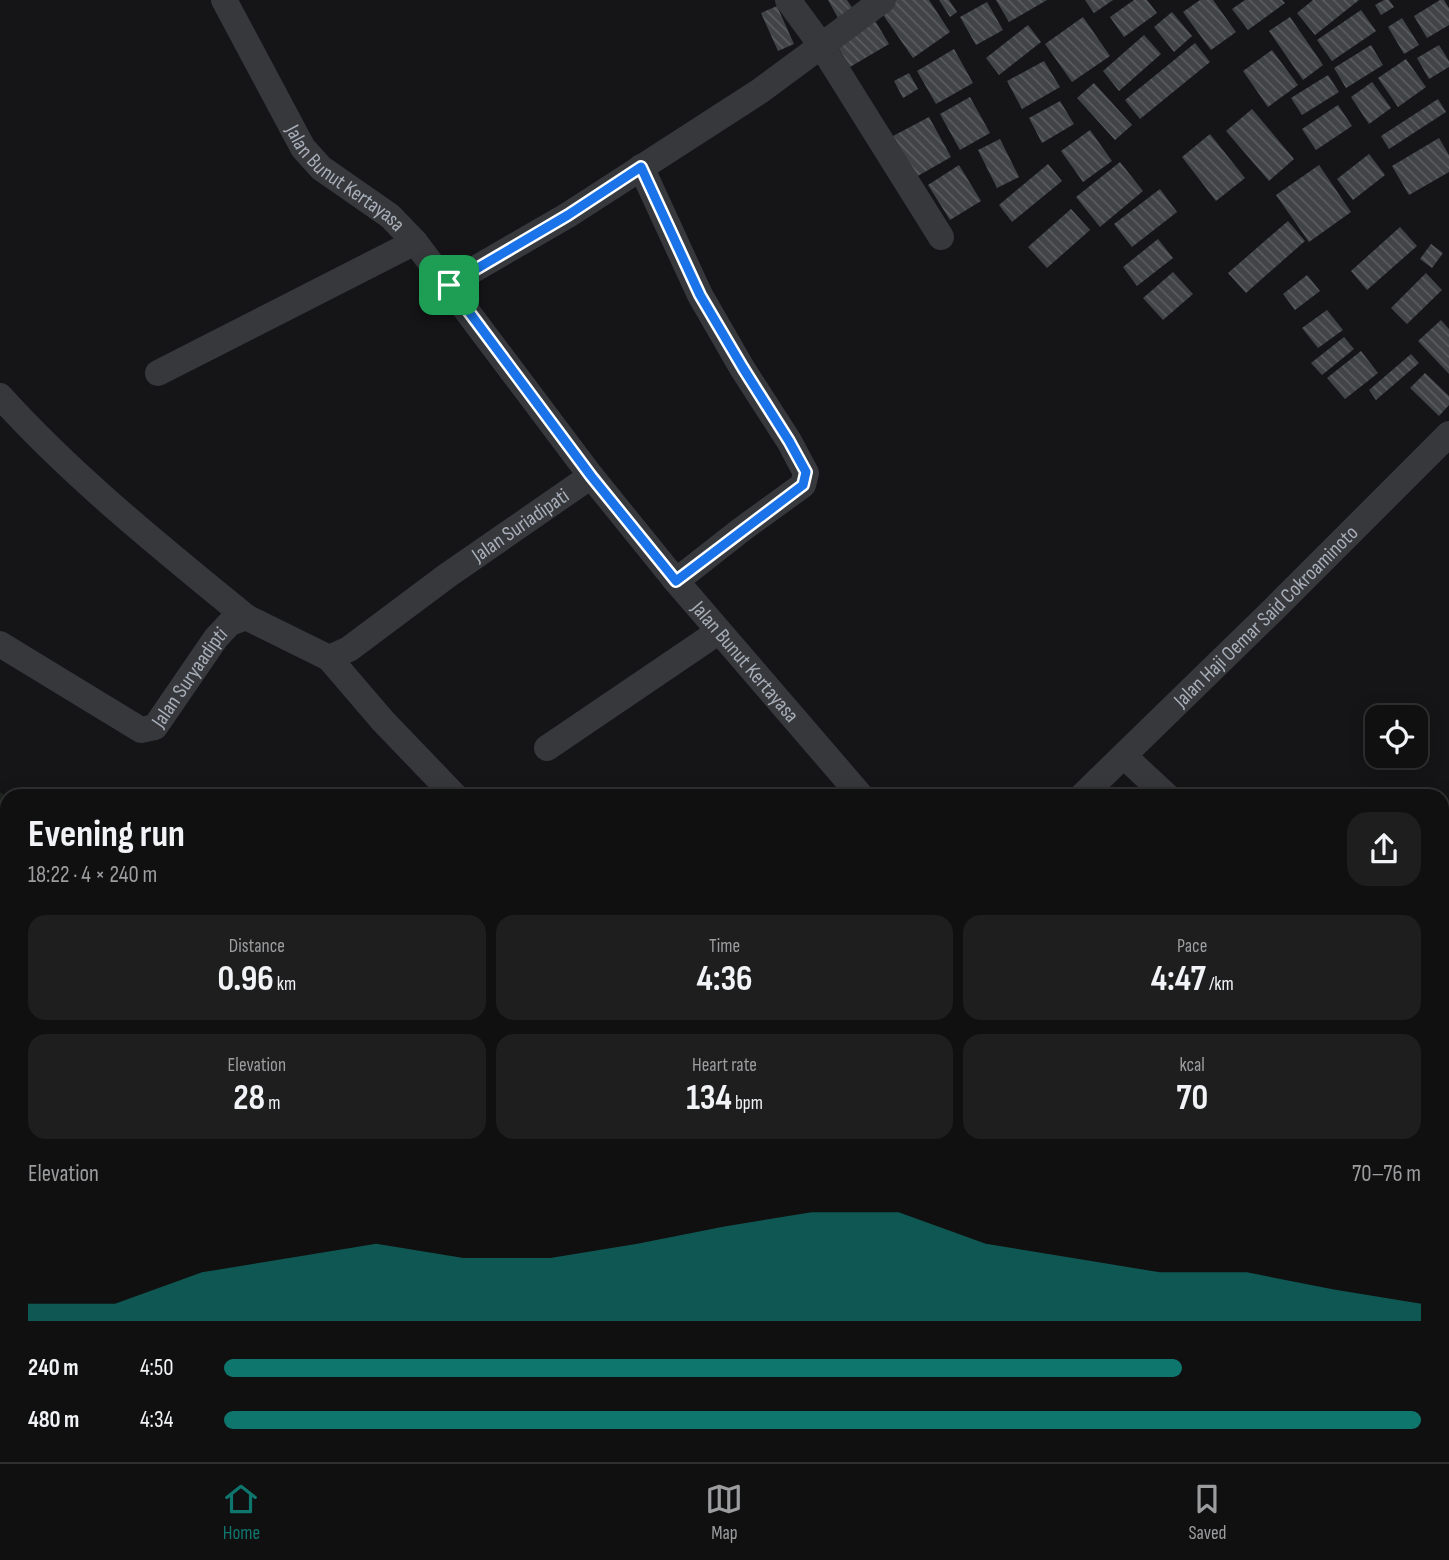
<!DOCTYPE html>
<html lang="en">
<head>
<meta charset="utf-8">
<style>
	body { margin:0; font-family:"Sofia Sans Condensed",sans-serif; background:#1e1e1f; color:#f1f3f6; height:100vh; display:flex; flex-direction:column; font-size:26px; white-space:nowrap }
	* { box-sizing:border-box; margin:0 }
	p { font-size:23px; color:#9c9d9f }
	.icon { flex:none; width:38px; height:38px; fill:none; stroke:currentColor; stroke-width:2; stroke-linecap:round; stroke-linejoin:round }
	.map { position:relative; flex:1; overflow:hidden }
	.details { position:absolute; left:0px; top:789px; width:1449px; height:674px; display:flex; flex-direction:column; background:#101011; border-radius:21px 21px 0 0; box-shadow:0 4px 18px #0003,0 0 0 2px #303031 }
	.details>* { flex:none }
	.controls { position:absolute; left:1365px; top:705px; display:grid; gap:14px }
	.controls a { display:grid; place-items:center; width:63px; height:63px; border-radius:14px; background:#101011; box-shadow:0 4px 18px #0003,0 0 0 2px #303031; font-size:35px }
	.pin { position:absolute; display:grid; place-items:center; width:60px; height:60px; color:#fff; margin:-30px; border-radius:14px; box-shadow:0 4px 10px #0006 }
	.round { display:grid; place-items:center; flex:none; width:74px; height:74px; border-radius:21px; background:#1e1e1f }
	.summary { display:flex; align-items:center; justify-content:space-between; height:119px; padding:0 28px }
	h1 { font-size:38px; font-weight:700; line-height:52px }
	.figures { display:grid; grid-template-columns:repeat(3,1fr); gap:10px; height:119px; padding:7px 28px }
	.figures div { display:grid; align-content:center; border-radius:18px; background:#1e1e1f; text-align:center }
	.figures b { font-size:35px; font-weight:700 }
	.figures small { font-size:19px; font-weight:400 }
	.figures p { font-size:19px }
	.chart { height:196px; padding:14px 28px }
	.chart p { display:flex; justify-content:space-between }
	.chart svg { width:100%; height:126px; margin-top:7px; fill:#0f766e; opacity:.7 }
	ul { padding:0 28px; list-style:none; font-size:23px }
	li { display:grid; grid-template-columns:112px 84px 1fr; align-items:center; height:52px }
	li i { height:18px; border-radius:9px; background:#0f766e }
	.tabs { display:flex; justify-content:space-around; align-items:center; height:98px; border-top:2px solid #303031; background:#101011; font-size:19px; color:#9c9d9f }
	.tabs a { display:grid; justify-items:center; gap:4px }
	.tabs .on { color:#0f766e }
	.map>svg:first-child { display:block }
	.forest { fill:url(#forest-firs) }
	.water { fill:#2b363c }
	.building { fill:url(#building-back-hatch) }
	.lines { fill:none; stroke-linecap:round; stroke-linejoin:round }
	.minor { stroke:#36383c; stroke-width:26 }
	.route-casing { stroke:#fff; stroke-width:14 }
	.route { stroke:#1a73e8; stroke-width:9 }
	.labels { text-anchor:middle; stroke-width:7; stroke-linejoin:round; paint-order:stroke }
	.street-label { font-size:21px; fill:#a7aeb8; stroke:#101112 }
</style>
</head>
<body>
<div class="map">
<svg width="1449" height="1462" viewBox="0 0 1449 1462">
	<defs>
		<pattern id="forest-firs" width="22" height="20" patternUnits="userSpaceOnUse" patternTransform="scale(1.75)"><rect width="22" height="20" fill="#1d251e"/><path d="M5 1l3.5 6h-7zM16 11l3.5 6h-7z" fill="#3b423d"/></pattern>
		<pattern id="building-back-hatch" width="6" height="6" patternUnits="userSpaceOnUse" patternTransform="scale(1.75)"><rect width="6" height="6" fill="#414447"/><path d="M-1 5l2 2M0 0l6 6M5-1l2 2" fill="none" stroke="#5a5c5f"/></pattern>
	</defs>
	<rect width="100%" height="100%" fill="#151517"/>
	<path class="forest" d="M 0,792 L 7,797 L 7,922 L 0,919 Z
		M 0,1141 L 7,1144 L 7,1372 L 0,1370 Z
		M 270,1456 L 581,1456 L 592,1462 L 280,1462 Z
		M 987,1456 L 1328,1456 L 1327,1462 L 997,1462 Z"/>
	<path class="water" d="M 0,937 L 7,941 L 7,1123 L 0,1120 Z
		M 612,1456 L 942,1456 L 953,1462 L 623,1462 Z"/>
	<path class="building" d="M 828,0 L 847,0 L 853,9 L 838,18 Z
		M 892,0 L 929,0 L 950,32 L 913,58 L 879,9 Z
		M 939,0 L 949,0 L 957,12 L 950,17 Z
		M 996,0 L 1047,0 L 1009,22 Z
		M 1085,0 L 1113,0 L 1094,13 Z
		M 1134,0 L 1147,0 L 1157,13 L 1124,37 L 1110,17 Z
		M 1200,0 L 1213,0 L 1236,32 L 1211,50 L 1183,12 Z
		M 1245,0 L 1282,0 L 1285,3 L 1248,30 L 1232,9 Z
		M 1313,0 L 1359,0 L 1315,35 L 1297,13 Z
		M 1384,0 L 1389,0 L 1394,7 L 1381,15 L 1375,5 Z
		M 1440,0 L 1444,0 L 1449,8 L 1449,25 L 1427,38 L 1414,16 Z
		M 987,2 L 1003,30 L 976,45 L 960,17 Z
		M 777,6 L 794,44 L 778,51 L 761,13 Z
		M 1361,10 L 1376,31 L 1332,61 L 1317,40 Z
		M 1172,12 L 1192,36 L 1174,52 L 1154,27 Z
		M 871,14 L 889,44 L 850,67 L 832,37 Z
		M 1083,17 L 1110,56 L 1072,82 L 1045,44 Z
		M 1290,17 L 1323,65 L 1303,80 L 1269,31 Z
		M 1402,18 L 1419,45 L 1404,54 L 1388,27 Z
		M 1028,25 L 1041,42 L 999,75 L 986,58 Z
		M 1144,35 L 1161,54 L 1119,91 L 1103,71 Z
		M 1195,43 L 1210,62 L 1140,119 L 1125,100 Z
		M 1371,45 L 1383,65 L 1346,88 L 1334,68 Z
		M 1439,45 L 1449,61 L 1449,67 L 1429,79 L 1417,58 Z
		M 954,49 L 973,83 L 936,104 L 917,71 Z
		M 1272,50 L 1298,85 L 1268,107 L 1243,71 Z
		M 1406,59 L 1426,87 L 1398,107 L 1378,78 Z
		M 1044,61 L 1060,87 L 1022,109 L 1007,81 Z
		M 909,73 L 918,89 L 903,98 L 894,81 Z
		M 1328,75 L 1339,92 L 1302,115 L 1291,98 Z
		M 1372,82 L 1391,108 L 1369,124 L 1351,97 Z
		M 1094,83 L 1132,125 L 1115,140 L 1077,98 Z
		M 970,97 L 990,133 L 960,150 L 940,114 Z
		M 1438,99 L 1446,112 L 1389,149 L 1381,136 Z
		M 1060,101 L 1074,124 L 1042,143 L 1029,118 Z
		M 1338,105 L 1352,126 L 1316,150 L 1302,129 Z
		M 1252,109 L 1294,159 L 1269,181 L 1226,131 Z
		M 929,117 L 951,157 L 916,177 L 893,136 Z
		M 1090,130 L 1112,161 L 1083,182 L 1061,151 Z
		M 1210,134 L 1245,178 L 1216,201 L 1182,157 Z
		M 1439,138 L 1449,155 L 1449,172 L 1409,195 L 1392,166 Z
		M 1000,139 L 1019,177 L 997,188 L 978,150 Z
		M 1369,154 L 1385,175 L 1353,200 L 1337,179 Z
		M 1120,162 L 1143,191 L 1100,227 L 1076,197 Z
		M 1048,164 L 1062,181 L 1012,222 L 999,205 Z
		M 959,165 L 981,201 L 950,220 L 928,185 Z
		M 1319,165 L 1351,212 L 1309,242 L 1276,195 Z
		M 1160,189 L 1177,212 L 1132,247 L 1114,224 Z
		M 1071,209 L 1090,230 L 1047,268 L 1028,247 Z
		M 1288,221 L 1305,241 L 1246,293 L 1228,273 Z
		M 1400,227 L 1417,246 L 1367,290 L 1351,271 Z
		M 1158,239 L 1173,258 L 1137,286 L 1123,267 Z
		M 1431,244 L 1443,253 L 1432,268 L 1420,259 Z
		M 1173,272 L 1193,294 L 1163,320 L 1143,298 Z
		M 1426,273 L 1442,290 L 1407,324 L 1391,308 Z
		M 1307,275 L 1320,291 L 1295,310 L 1283,294 Z
		M 1327,310 L 1343,330 L 1318,348 L 1302,328 Z
		M 1441,320 L 1449,329 L 1449,374 L 1418,341 Z
		M 1344,337 L 1354,349 L 1322,375 L 1311,363 Z
		M 1361,351 L 1378,373 L 1345,399 L 1327,378 Z
		M 1411,354 L 1419,363 L 1376,400 L 1369,390 Z
		M 1425,373 L 1449,396 L 1449,405 L 1439,416 L 1410,388 Z
		M 0,1411 L 7,1414 L 7,1456 L 69,1456 L 66,1462 L 0,1462 Z"/>
	<g class="lines">
		<g class="minor">
			<path id="s1" d="M 224,0 L 303,148 L 321,168 L 390,216 L 415,242 L 591,476 L 676,581 L 861,796"/>
			<path d="M 788,0 L 821,45 L 941,237"/>
			<path d="M 641,167 L 700,295 L 742,368 L 789,441 L 806,473 L 803,485 L 741,530 L 676,581"/>
			<path d="M 449,284 L 568,215 L 760,91 L 883,0"/>
			<path d="M 158,373 L 415,242"/>
			<path d="M 0,396 C 74,478 162,548 246,617"/>
			<path id="s2" d="M 0,644 L 141,730 L 155,727 L 216,638 L 230,623 L 246,617 L 329,658 L 349,649 L 448,575 L 591,476"/>
			<path d="M 329,658 L 383,721 L 455,796"/>
			<path d="M 547,748 L 718,632"/>
			<path d="M 1125,757 L 1167,796"/>
			<path id="s3" d="M 1082,796 L 1274,609 L 1449,434"/>
			<path d="M 1442,1045 L 1449,1053"/>
		</g>
	</g>
	<g class="lines">
		<g class="route-casing">
			<path id="route" d="M 641,167 L 700,295 L 743,368 L 789,441 L 806,472 L 803,485 L 676,581 L 591,476 L 449,285 L 568,215 Z"/>
		</g>
		<use href="#route" class="route"/>
	</g>
	<g class="labels">
		<g class="street-label">
			<text dy="7" stroke="none"><textPath href="#s1" startOffset="219">Jalan Bunut Kertayasa</textPath></text>
			<text dy="7" stroke="none"><textPath href="#s2" startOffset="651">Jalan Suriadipati</textPath></text>
			<text dy="7" stroke="none"><textPath href="#s3" startOffset="257">Jalan Haji Oemar Said Cokroaminoto</textPath></text>
			<text dy="7" stroke="none"><textPath href="#s1" startOffset="849">Jalan Bunut Kertayasa</textPath></text>
			<text dy="7" stroke="none"><textPath href="#s2" startOffset="240">Jalan Suryaadipti</textPath></text>
		</g>
	</g>
</svg>
<div class="controls">
<a><svg class="icon" aria-label="locate" viewBox="0 0 24 24"><circle cx="12" cy="12" r="6"/><path d="M12 2v4M12 18v4M2 12h4M18 12h4"/></svg></a>
</div>
<div class="pin" style="left:449px;top:285px;background:#1e9e55"><svg class="icon" aria-label="arrive" viewBox="0 0 24 24"><path d="M6 21V4h12l-3 4 3 4H6"/></svg></div>
<section class="details">
<div class="summary"><div><h1>Evening run</h1><p>18:22 · 4 × 240 m</p></div><a class="round"><svg class="icon" aria-label="share" viewBox="0 0 24 24"><path d="M12 15V3M7 8l5-5 5 5M5 13v7h14v-7"/></svg></a></div>
<div class="figures">
<div><p>Distance</p><b>0.96<small> km</small></b></div>
<div><p>Time</p><b>4:36</b></div>
<div><p>Pace</p><b>4:47<small> /km</small></b></div>
</div>
<div class="figures">
<div><p>Elevation</p><b>28<small> m</small></b></div>
<div><p>Heart rate</p><b>134<small> bpm</small></b></div>
<div><p>kcal</p><b>70</b></div>
</div>
<div class="chart"><p><span>Elevation</span>70–76 m</p>
<svg viewBox="0 0 160 44" preserveAspectRatio="none"><path d="M0 44V38L10 38L20 27L30 22L40 17L50 22L60 22L70 17L80 11L90 6L100 6L110 17L120 22L130 27L140 27L150 33L160 38V44z"/></svg>
</div>
<ul>
<li><b>240 m</b>4:50<i style="width:80%"></i></li>
<li><b>480 m</b>4:34<i style="width:100%"></i></li>
</ul>
</section>
</div>
<nav class="tabs">
<a class="on"><svg class="icon" aria-label="home" viewBox="0 0 24 24"><path d="M3 11l9-7 9 7M6 9v11h12V9"/></svg>Home</a>
<a><svg class="icon" aria-label="map" viewBox="0 0 24 24"><path d="M3 6l6-2 6 2 6-2v14l-6 2-6-2-6 2zM9 4v14M15 6v14"/></svg>Map</a>
<a><svg class="icon" aria-label="saved" viewBox="0 0 24 24"><path d="M7 4h10v16l-5-4-5 4z"/></svg>Saved</a>
</nav>
</body>
</html>
